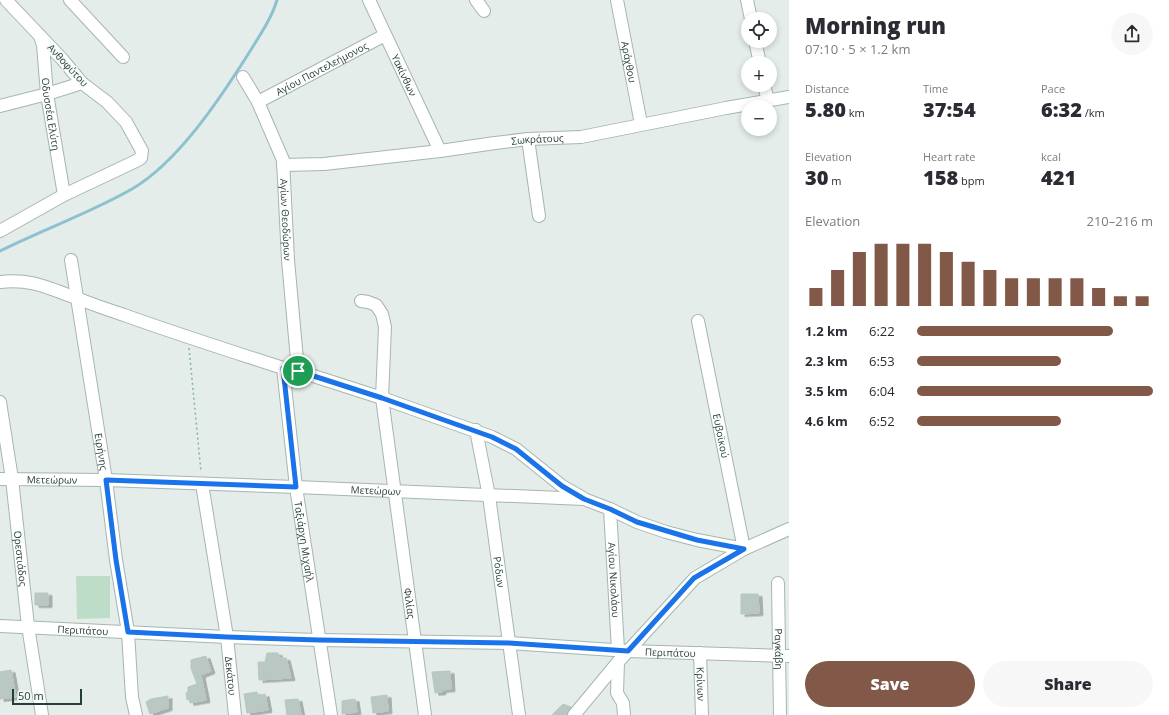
<!DOCTYPE html>
<html lang="en">
<head>
<meta charset="utf-8">
<style>
	body { margin:0; font-family:"Open Sans",sans-serif; background:#f7f7f7; color:#2b2b33; height:100vh; display:flex; flex-direction:column; font-size:15px; white-space:nowrap }
	* { box-sizing:border-box; margin:0 }
	p { font-size:13px; color:#7c7c81 }
	.icon { flex:none; width:22px; height:22px; fill:none; stroke:currentColor; stroke-width:2; stroke-linecap:round; stroke-linejoin:round }
	.map { position:relative; flex:1; overflow:hidden }
	.drawer { display:flex; flex-direction:column; background:#fff; width:380px }
	.drawer>* { flex:none }
	.controls { position:absolute; left:741px; top:12px; display:grid; gap:8px }
	.controls a { display:grid; place-items:center; width:36px; height:36px; border-radius:50%; background:#fff; box-shadow:0 2px 6px #0003; font-size:20px }
	.scale { position:absolute; left:12px; bottom:10px; width:70px; box-sizing:border-box; padding-left:4px; border:2px solid #243e39; border-top:0; font-size:11px; line-height:14px; white-space:nowrap; color:#243e39; -webkit-text-stroke:3px #f5f9f7; paint-order:stroke }
	.pin { position:absolute; display:grid; place-items:center; width:34px; height:34px; color:#fff; margin:-17px; border:2px solid #fff; border-radius:50%; box-shadow:0 1px 4px #0007 }
	.round { display:grid; place-items:center; flex:none; width:42px; height:42px; border-radius:21px; background:#f7f7f7 }
	.overview { display:flex; align-items:center; justify-content:space-between; height:68px; padding:0 16px }
	h1 { font-size:22px; font-weight:800; line-height:30px }
	.stats { display:grid; grid-template-columns:repeat(3,1fr); gap:6px; height:68px; padding:4px 16px }
	.stats div { display:grid; align-content:center }
	.stats b { font-size:20px; font-weight:800 }
	.stats small { font-size:11px; font-weight:400 }
	.stats p { font-size:11px }
	.chart { height:112px; padding:8px 16px }
	.chart p { display:flex; justify-content:space-between }
	.chart svg { width:100%; height:72px; margin-top:4px; stroke:#825848; stroke-width:6 }
	.button { display:flex; gap:8px; margin-top:auto; padding:8px 16px }
	.button a { flex:1; height:46px; border-radius:24px; background:#825848; color:#fff; font-size:16px; font-weight:800; line-height:46px; text-align:center }
	.button a+a { background:#f7f7f7; color:#2b2b33 }
	ul { padding:0 16px; list-style:none; font-size:13px }
	li { display:grid; grid-template-columns:64px 48px 1fr; align-items:center; height:30px }
	li i { height:10px; border-radius:5px; background:#825848 }
	main { display:flex; flex:1; min-height:0 }
	.map>svg:first-child { display:block }
	.green { fill:#beddc8 }
	.lines { fill:none; stroke-linecap:round; stroke-linejoin:round }
	.stream { stroke:#8ec1d0; stroke-width:3 }
	.building { fill:#b9c8c3; stroke:#b7c6c1; filter:url(#shadow) }
	.minor-casing { stroke:#a7b5b1; stroke-width:14 }
	.path { stroke:#86afa5; stroke-width:1.5; stroke-dasharray:2 3; stroke-linecap:butt }
	.minor { stroke:#fff; stroke-width:12 }
	.route-casing { stroke:#fff; stroke-width:8 }
	.route { stroke:#1a73e8; stroke-width:5 }
	.labels { text-anchor:middle; stroke-width:3; stroke-linejoin:round; paint-order:stroke }
	.street-label { font-size:10px; fill:#243e39; stroke:#f5f9f7 }
</style>
</head>
<body>
<main>
<div class="map">
<svg width="789" height="715" viewBox="0 0 789 715">
	<defs>
		<filter id="shadow"><feDropShadow dx="4" dy="2.5" stdDeviation="0" flood-color="#0004"/></filter>
	</defs>
	<rect width="100%" height="100%" fill="#e4edea"/>
	<path class="green" d="M 76,576 L 110,576 L 110,618 L 77,619 Z"/>
	<g class="lines">
		<path class="stream" d="M 0,251 C 44,229 90,213 132,189 C 178,162 219,100 247,56 C 258,38 271,20 277,0"/>
	</g>
	<path class="building" d="M 35,593 L 48,593 L 48,605 L 35,605 Z
		M 741,594 L 758,594 L 759,613 L 741,614 Z
		M 267,653 L 278,653 L 279,658 L 286,658 L 291,678 L 259,680 L 258,662 L 265,662 Z
		M 206,656 L 211,671 L 201,675 L 206,700 L 190,703 L 189,699 L 187,700 L 186,693 L 188,692 L 188,687 L 197,684 L 191,668 L 191,660 Z
		M 11,670 L 16,697 L 0,699 L 0,672 Z
		M 450,671 L 451,689 L 442,690 L 442,692 L 435,693 L 432,672 Z
		M 257,692 L 258,696 L 265,694 L 268,710 L 247,713 L 244,694 Z
		M 387,695 L 388,711 L 373,713 L 371,697 Z
		M 168,696 L 168,708 L 150,714 L 146,702 L 151,699 Z
		M 298,699 L 301,715 L 287,715 L 285,700 Z
		M 355,699 L 357,712 L 342,714 L 342,701 Z
		M 563,704 L 571,707 L 567,715 L 552,715 Z"/>
	<g class="lines">
		<g class="minor-casing">
			<g id="minor">
				<path d="M 70,0 L 123,57"/>
				<path id="s1" d="M 369,0 L 440,151"/>
				<path d="M 476,0 L 484,11"/>
				<path id="s2" d="M 617,0 L 641,124"/>
				<path d="M 747,0 L 751,19"/>
				<path id="s3" d="M 40,36 L 43,45 L 47,94 L 64,195"/>
				<path d="M 755,41 L 760,63"/>
				<path id="s4" d="M 243,77 L 258,102 L 283,160 L 288,260 L 298,371"/>
				<path d="M 764,85 L 768,101"/>
				<path id="s5" d="M 258,102 L 385,35"/>
				<path d="M 0,106 L 47,94 L 82,83"/>
				<path d="M 528,139 L 539,216"/>
				<path id="s6" d="M 283,165 L 324,164 L 440,151 L 495,143 L 528,139 L 581,137 L 726,108 L 789,97"/>
				<path d="M 0,231 L 64,195 L 136,161 L 141,158 L 142,151 L 126,122 L 107,102 L 82,83 L 62,59 L 6,0"/>
				<path id="s7" d="M 71,260 L 106,480 L 116,560 L 128,632 L 132,697 L 136,715"/>
				<path d="M 0,282 C 32,278 50,289 79,299 C 94,305 109,310 124,315 C 177,334 230,351 283,368 L 298,371 L 382,398 L 492,437 L 516,449 L 562,486 L 583,498"/>
				<path id="s8" d="M 361,301 L 368,302 L 376,305 L 382,314 L 385,327 L 382,398 L 425,715"/>
				<path id="s9" d="M 698,321 L 744,549"/>
				<path id="s10" d="M 283,368 L 296,487 L 331,715"/>
				<path id="s11" d="M 0,402 L 12,479 L 28,626 L 42,715"/>
				<path id="s12" d="M 476,430 L 489,496 L 519,715"/>
				<path id="s13" d="M 0,479 L 106,480 L 296,487 L 584,499 L 610,509 L 637,522 L 666,532 L 697,540 L 744,549"/>
				<path id="s14" d="M 202,484 L 227,637 L 235,715"/>
				<path id="s15" d="M 610,509 L 618,650"/>
				<path id="s16" d="M 778,583 L 780,715"/>
				<path id="s17" d="M 0,626 L 227,637 L 319,640 L 509,643 L 628,651 L 789,656"/>
				<path id="s18" d="M 700,653 L 702,715"/>
				<path d="M 618,662 L 617,693 L 623,703 L 624,715"/>
				<path d="M 574,715 L 618,662 L 695,578 L 744,549 L 789,529"/>
			</g>
		</g>
		<path class="path" d="M 189,348 L 201,472"/>
		<use href="#minor" class="minor"/>
	</g>
	<g class="lines">
		<g class="route-casing">
			<path id="route" d="M 283,368 L 298,371 L 382,398 L 492,437 L 516,449 L 562,486 L 584,499 L 610,509 L 637,522 L 697,540 L 744,549 L 694,578 L 628,651 L 509,643 L 319,640 L 227,637 L 128,632 L 116,560 L 106,480 L 296,487 Z"/>
		</g>
		<use href="#route" class="route"/>
	</g>
	<g class="labels">
		<g class="street-label">
			<text dy="4" stroke="none"><textPath href="#s2" startOffset="63">Αράχθου</textPath></text>
			<text transform="translate(68 65) rotate(47)" y="4">Ανθοφύτου</text>
			<text dy="4" stroke="none"><textPath href="#s5" startOffset="72">Αγίου Παντελεήμονος</textPath></text>
			<text dy="4" stroke="none"><textPath href="#s1" startOffset="83">Υακίνθων</textPath></text>
			<text dy="4" stroke="none"><textPath href="#s3" startOffset="79">Οδυσσέα Ελύτη</textPath></text>
			<text dy="4" stroke="none"><textPath href="#s6" startOffset="256">Σωκράτους</textPath></text>
			<text dy="4" stroke="none"><textPath href="#s4" startOffset="152">Αγίων Θεοδώρων</textPath></text>
			<text dy="4" stroke="none"><textPath href="#s9" startOffset="117">Ευβοϊκού</textPath></text>
			<text dy="4" stroke="none"><textPath href="#s7" startOffset="194">Ειρήνης</textPath></text>
			<text dy="4" stroke="none"><textPath href="#s13" startOffset="52">Μετεώρων</textPath></text>
			<text dy="4" stroke="none"><textPath href="#s13" startOffset="376">Μετεώρων</textPath></text>
			<text dy="4" stroke="none"><textPath href="#s10" startOffset="175">Ταξιάρχη Μιχαήλ</textPath></text>
			<text dy="4" stroke="none"><textPath href="#s11" startOffset="158">Ορεστιάδος</textPath></text>
			<text dy="4" stroke="none"><textPath href="#s12" startOffset="144">Ρόδων</textPath></text>
			<text dy="4" stroke="none"><textPath href="#s15" startOffset="71">Αγίου Νικολάου</textPath></text>
			<text dy="4" stroke="none"><textPath href="#s8" startOffset="318">Φιλίας</textPath></text>
			<text dy="4" stroke="none"><textPath href="#s17" startOffset="83">Περιπάτου</textPath></text>
			<text dy="4" stroke="none"><textPath href="#s16" startOffset="66">Ραγκάβη</textPath></text>
			<text dy="4" stroke="none"><textPath href="#s17" startOffset="671">Περιπάτου</textPath></text>
			<text dy="4" stroke="none"><textPath href="#s14" startOffset="194">Δεκάτου</textPath></text>
			<text dy="4" stroke="none"><textPath href="#s18" startOffset="31">Κρίνων</textPath></text>
		</g>
	</g>
</svg>
<div class="controls">
<a><svg class="icon" aria-label="locate" viewBox="0 0 24 24"><circle cx="12" cy="12" r="6"/><path d="M12 2v4M12 18v4M2 12h4M18 12h4"/></svg></a>
<a>+</a>
<a>−</a>
</div>
<div class="scale">50 m</div>
<div class="pin" style="left:298px;top:371px;background:#1e9e55"><svg class="icon" aria-label="arrive" viewBox="0 0 24 24"><path d="M6 21V4h12l-3 4 3 4H6"/></svg></div>
</div>
<section class="drawer">
<div class="overview"><div><h1>Morning run</h1><p>07:10 · 5 × 1.2 km</p></div><a class="round"><svg class="icon" aria-label="share" viewBox="0 0 24 24"><path d="M12 15V3M7 8l5-5 5 5M5 13v7h14v-7"/></svg></a></div>
<div class="stats">
<div><p>Distance</p><b>5.80<small> km</small></b></div>
<div><p>Time</p><b>37:54</b></div>
<div><p>Pace</p><b>6:32<small> /km</small></b></div>
</div>
<div class="stats">
<div><p>Elevation</p><b>30<small> m</small></b></div>
<div><p>Heart rate</p><b>158<small> bpm</small></b></div>
<div><p>kcal</p><b>421</b></div>
</div>
<div class="chart"><p><span>Elevation</span>210–216 m</p>
<svg viewBox="0 0 160 44" preserveAspectRatio="none"><path d="M5 44V33M15 44V22M25 44V11M35 44V6M45 44V6M55 44V6M65 44V11M75 44V17M85 44V22M95 44V27M105 44V27M115 44V27M125 44V27M135 44V33M145 44V38M155 44V38"/></svg>
</div>
<ul>
<li><b>1.2 km</b>6:22<i style="width:83%"></i></li>
<li><b>2.3 km</b>6:53<i style="width:61%"></i></li>
<li><b>3.5 km</b>6:04<i style="width:100%"></i></li>
<li><b>4.6 km</b>6:52<i style="width:61%"></i></li>
</ul>
<div class="button"><a>Save</a><a>Share</a></div>
</section>
</main>
</body>
</html>
